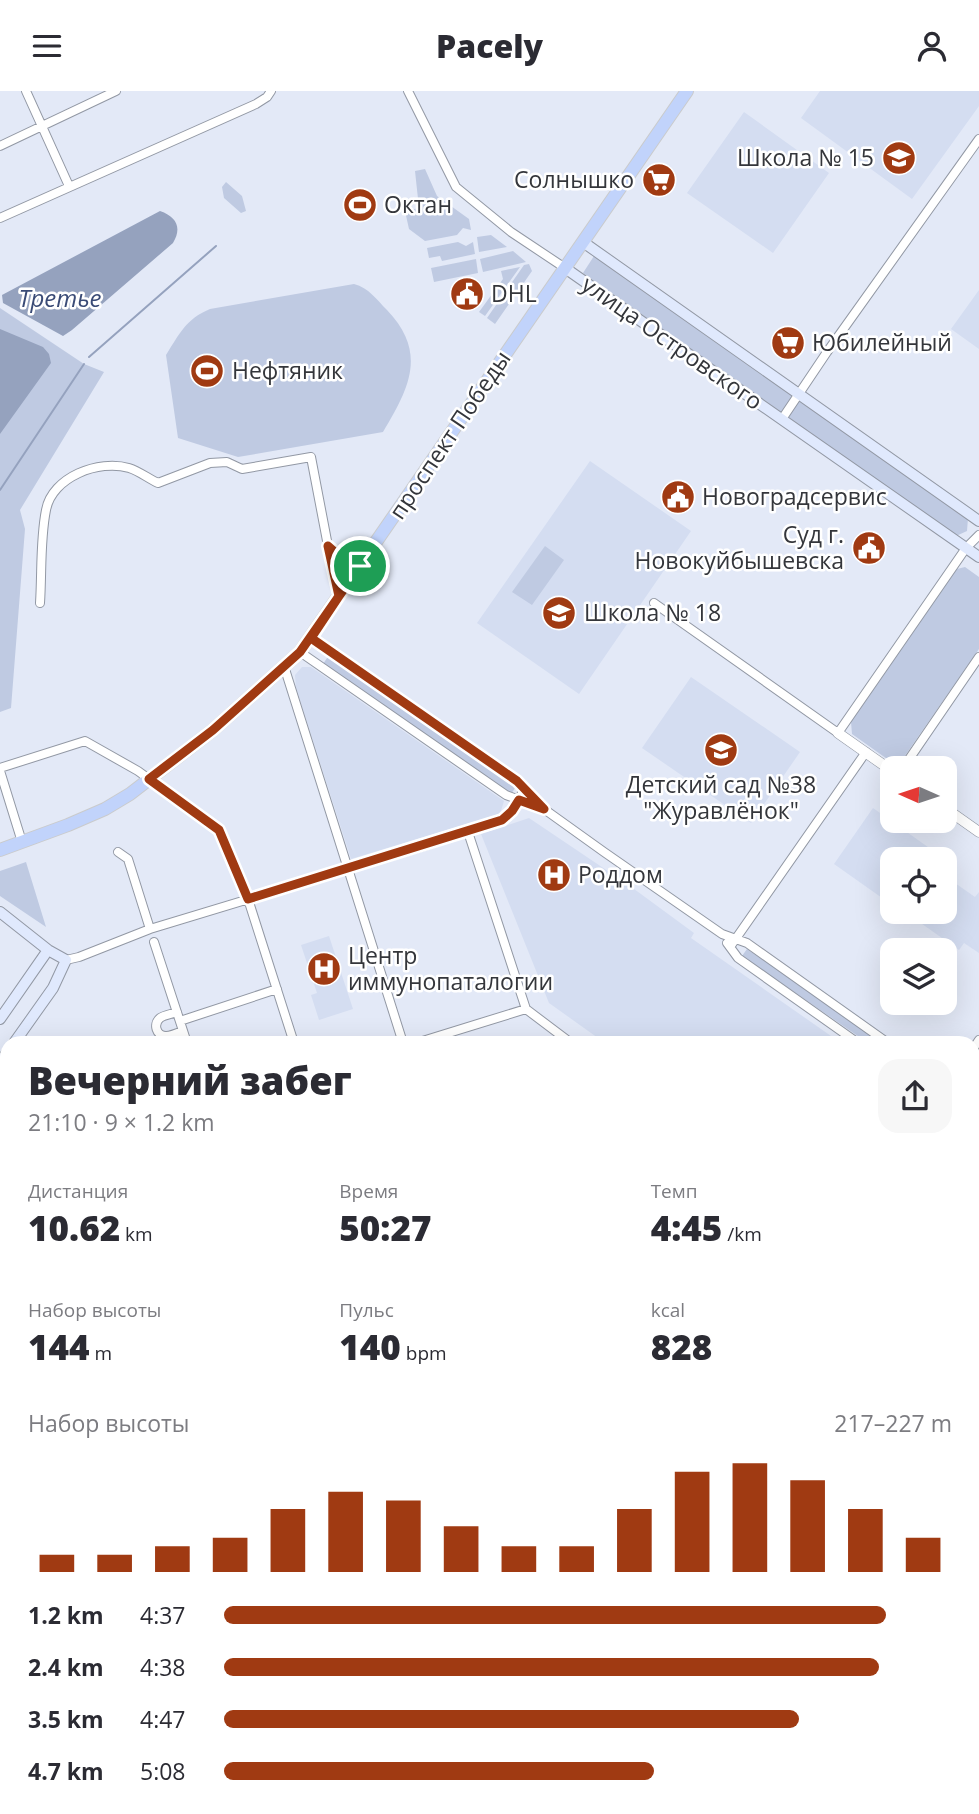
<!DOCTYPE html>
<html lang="ru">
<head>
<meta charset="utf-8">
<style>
	body { margin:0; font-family:"Open Sans",sans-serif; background:#f7f7f7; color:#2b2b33; height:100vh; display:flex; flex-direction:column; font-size:26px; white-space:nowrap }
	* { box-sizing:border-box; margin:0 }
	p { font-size:23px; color:#7c7c81 }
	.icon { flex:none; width:38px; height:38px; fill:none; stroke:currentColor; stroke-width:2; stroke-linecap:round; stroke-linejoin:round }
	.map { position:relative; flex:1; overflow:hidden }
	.sheet { position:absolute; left:0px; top:945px; width:980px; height:779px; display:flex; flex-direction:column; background:#fff; border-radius:21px 21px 0 0; box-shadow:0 7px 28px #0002 }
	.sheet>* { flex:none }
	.needle { width:46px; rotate:273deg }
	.tools { position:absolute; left:880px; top:665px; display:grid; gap:14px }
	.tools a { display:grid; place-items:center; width:77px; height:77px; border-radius:14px; background:#fff; box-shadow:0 7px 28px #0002; font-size:35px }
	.pin { position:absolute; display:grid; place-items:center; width:60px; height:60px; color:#fff; margin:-30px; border:4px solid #fff; border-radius:50%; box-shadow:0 2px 7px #0007 }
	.round { display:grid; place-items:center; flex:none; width:74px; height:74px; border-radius:21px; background:#f7f7f7 }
	.headline { display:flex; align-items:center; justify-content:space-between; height:119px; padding:0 28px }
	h1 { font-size:38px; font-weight:800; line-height:52px }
	.stats { display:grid; grid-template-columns:repeat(3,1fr); gap:10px; height:119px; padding:7px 28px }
	.stats div { display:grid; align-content:center }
	.stats b { font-size:35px; font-weight:800 }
	.stats small { font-size:19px; font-weight:400 }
	.stats p { font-size:19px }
	.chart { height:196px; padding:14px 28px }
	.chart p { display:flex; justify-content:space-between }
	.chart svg { width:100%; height:126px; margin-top:7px; stroke:#a03a12; stroke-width:6 }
	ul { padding:0 28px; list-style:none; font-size:23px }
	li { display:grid; grid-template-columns:112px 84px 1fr; align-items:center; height:52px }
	li i { height:18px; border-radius:9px; background:#a03a12 }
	header { display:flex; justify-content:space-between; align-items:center; height:91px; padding:0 28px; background:#fff; font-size:32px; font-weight:800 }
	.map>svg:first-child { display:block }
	.built { fill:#d4ddf1 }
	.green { fill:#bfcae2 }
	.water { fill:#95a2be }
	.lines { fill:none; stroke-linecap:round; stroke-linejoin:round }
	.stream { stroke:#95a2be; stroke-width:2 }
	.minor-casing { stroke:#9298a4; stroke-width:10 }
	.tertiary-casing { stroke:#9298a4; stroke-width:11 }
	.secondary-casing { stroke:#9298a4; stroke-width:12 }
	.primary-casing { stroke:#cacbcc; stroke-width:14 }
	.minor { stroke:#fff; stroke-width:8 }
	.tertiary { stroke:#fff; stroke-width:10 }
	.secondary { stroke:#e0e9fd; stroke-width:10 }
	.primary { stroke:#c1d3fb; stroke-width:12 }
	.route-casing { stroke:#fff; stroke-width:14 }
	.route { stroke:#a03a12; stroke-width:9 }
	.labels { text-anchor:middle; stroke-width:5; stroke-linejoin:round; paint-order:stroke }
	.poi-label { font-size:23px; fill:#34363b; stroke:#fff; text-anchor:start }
	.street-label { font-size:23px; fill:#34363b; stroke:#fff }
	.water-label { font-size:24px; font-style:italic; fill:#3a4b76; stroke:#fff }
</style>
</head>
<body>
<header><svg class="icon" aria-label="menu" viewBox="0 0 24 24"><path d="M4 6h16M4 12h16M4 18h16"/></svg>Pacely<svg class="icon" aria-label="person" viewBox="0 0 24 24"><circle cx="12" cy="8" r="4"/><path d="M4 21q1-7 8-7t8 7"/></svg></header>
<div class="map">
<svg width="979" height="1723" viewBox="0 0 979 1723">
	<rect width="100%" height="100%" fill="#e3e9f7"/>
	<path class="built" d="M 820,0 L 979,0 L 979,15 L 912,108 L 801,27 Z
		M 744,21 L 829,82 L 773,162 L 687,102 Z
		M 979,199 L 979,258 L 951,238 Z
		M 590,370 L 691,440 L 579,603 L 477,532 Z
		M 302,576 L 311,576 L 504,710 L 500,723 L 351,768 L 296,597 L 295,584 Z
		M 691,586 L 800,661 L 751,732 L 642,657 Z
		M 873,717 L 942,766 L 941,768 L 892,768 L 892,814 L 834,773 Z
		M 529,727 L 630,795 L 694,842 L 691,847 L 841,952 L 605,952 L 549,912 L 481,743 Z
		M 945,785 L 975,806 L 979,801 L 979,862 L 964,852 L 959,859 L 915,828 L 920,821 L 945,821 Z
		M 329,845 L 353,918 L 319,929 L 311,904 L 317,902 L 301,854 Z
		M 7,1157 L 7,1223 L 0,1217 L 0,1163 Z
		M 699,1717 L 887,1717 L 887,1723 L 699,1723 Z"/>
	<path class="green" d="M 425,78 L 437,105 L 469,128 L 471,139 L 463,137 L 457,144 L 425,150 L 409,138 L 405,120 L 419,117 L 415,80 Z
		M 226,91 L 242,105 L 246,120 L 241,122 L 224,107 L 222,96 Z
		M 491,144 L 507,156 L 479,161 L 477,146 Z
		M 458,151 L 466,155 L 473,151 L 475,163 L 442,170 L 440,165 L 429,167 L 427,157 Z
		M 513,160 L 526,171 L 483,181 L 480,168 Z
		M 594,165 L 794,306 L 783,323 L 583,182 Z
		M 476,168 L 478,182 L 434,191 L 431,177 Z
		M 529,173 L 532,180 L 495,233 L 487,227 L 524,174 Z
		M 520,176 L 485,225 L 479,221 L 503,188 L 501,180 Z
		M 354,193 C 369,197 376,208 387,219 C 428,262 409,297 383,341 L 238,366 L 178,347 L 166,264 C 180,242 186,228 210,218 Z
		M 0,217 L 84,273 L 104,281 L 20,419 L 25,438 L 11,617 L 0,621 Z
		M 797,307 L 968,427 L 967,440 L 956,445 L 786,325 Z
		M 545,455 L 564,469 L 532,514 L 512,501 Z
		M 965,476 L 979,486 L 979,558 L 902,669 L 890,670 L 852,643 L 851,631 L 957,478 Z
		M 329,564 L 518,693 L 511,703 L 323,573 Z
		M 26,771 L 46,836 L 0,805 L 0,780 Z
		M 747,858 L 883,952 L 868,952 L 742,865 Z
		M 7,1405 L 7,1465 L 0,1475 L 0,1414 Z
		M 973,1516 L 979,1608 L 973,1608 Z
		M 973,1626 L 979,1626 L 979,1723 L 975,1723 L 973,1717 Z
		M 168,1717 L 669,1717 L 669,1723 L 161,1723 Z"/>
	<path class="water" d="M 160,120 C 177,126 182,137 173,152 L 72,239 L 63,245 L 3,212 L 2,204 Z
		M 0,238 L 43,256 L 49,263 L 51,272 L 0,343 Z"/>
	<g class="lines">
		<path class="stream" d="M 89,266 L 216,155
			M 0,399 L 84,273"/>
		<g class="minor-casing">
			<path id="minor" d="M 26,0 L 69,95
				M 408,0 L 456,96 L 511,141 L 565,177
				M 0,55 L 116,0
				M 0,127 L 256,13 L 267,6 L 271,0
				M 782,328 L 827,261 L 979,48
				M 328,455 L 339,505
				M 40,512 C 42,482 40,449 46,419 C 52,386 99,368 129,377 C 139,380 149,388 158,392 L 210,372 L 227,371 L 242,378 L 311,366 L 328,455 L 337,463 L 360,475
				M 654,512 L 838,642 L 966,457 L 979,444
				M 311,547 L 517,690 L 544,718 L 604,761 L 722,843 L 747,852 L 888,952
				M 300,561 L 506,704 L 541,717
				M 284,575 L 403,952
				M 0,677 L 85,650 L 138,680 L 219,739 L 248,808 L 294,952
				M 903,677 L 979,566
				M 0,680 L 22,751
				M 468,741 L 526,918 L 571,952
				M 118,761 L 128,768 L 150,838
				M 154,851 L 187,952
				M 727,852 L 738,867 L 858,952
				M 730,856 L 866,661
				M 66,869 L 79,866 L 150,838 L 424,755 L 502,729 L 512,720 L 524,699
				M 177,921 C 172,923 164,924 160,927 C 153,933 156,945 166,945 C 171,945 178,942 183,940
				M 180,930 L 277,898
				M 416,952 L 526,918
				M 973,958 L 979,949
				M 2,1097 L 7,1089
				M 0,1158 L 7,1152
				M 973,1404 L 979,1517
				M 973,1614 L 979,1613
				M 688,1717 L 688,1723
				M 970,1717 L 971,1723"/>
		</g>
		<g class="tertiary-casing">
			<path id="tertiary" d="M 838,642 L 892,680
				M 945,717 L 979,741
				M 0,1348 L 7,1338"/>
		</g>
		<g class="secondary-casing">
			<path id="secondary" d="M 583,151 L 979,430
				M 565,177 L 979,466
				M 0,821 L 48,859 L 66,869 L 53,897 L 14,952
				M 0,928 L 48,859
				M 0,971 L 7,962
				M 0,983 L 7,987
				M 973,1187 L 979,1186
				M 0,1347 L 7,1352
				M 124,1723 L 128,1717"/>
		</g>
		<g class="primary-casing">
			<path id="primary" d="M 0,759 L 68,734 L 105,718 L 130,703 L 213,639 L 300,561 L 687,0"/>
		</g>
		<use href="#minor" class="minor"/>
		<use href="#tertiary" class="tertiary"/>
		<use href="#secondary" class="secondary"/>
		<use href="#primary" class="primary"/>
	</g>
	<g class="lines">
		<g class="route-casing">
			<path id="route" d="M 360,475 L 300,561 L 213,639 L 149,688 L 219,739 L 248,808 L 502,729 L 512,720 L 519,709 L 544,718 L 517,690 L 311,547 L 339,505 L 328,455 L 337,463 L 360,475"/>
		</g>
		<use href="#route" class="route"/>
	</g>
	<defs>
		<g id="school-disc" transform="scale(1.75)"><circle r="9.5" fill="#a03a12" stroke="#fff"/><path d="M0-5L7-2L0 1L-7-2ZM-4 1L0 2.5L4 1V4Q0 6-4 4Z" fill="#fff"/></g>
		<g id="supermarket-disc" transform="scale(1.75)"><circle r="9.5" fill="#a03a12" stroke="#fff"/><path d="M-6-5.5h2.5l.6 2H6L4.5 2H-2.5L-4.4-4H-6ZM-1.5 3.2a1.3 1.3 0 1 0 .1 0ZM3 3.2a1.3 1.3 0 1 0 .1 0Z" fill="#fff"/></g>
		<g id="stadium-disc" transform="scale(1.75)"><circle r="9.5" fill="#a03a12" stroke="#fff"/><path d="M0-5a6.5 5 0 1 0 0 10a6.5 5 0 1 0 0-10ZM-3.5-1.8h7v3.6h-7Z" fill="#fff"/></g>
		<g id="civic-disc" transform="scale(1.75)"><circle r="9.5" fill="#a03a12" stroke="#fff"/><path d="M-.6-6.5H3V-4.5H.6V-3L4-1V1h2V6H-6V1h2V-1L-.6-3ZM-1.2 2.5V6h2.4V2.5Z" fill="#fff"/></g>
		<g id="hospital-disc" transform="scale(1.75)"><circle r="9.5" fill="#a03a12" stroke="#fff"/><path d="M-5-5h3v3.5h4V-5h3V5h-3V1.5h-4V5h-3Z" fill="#fff"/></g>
	</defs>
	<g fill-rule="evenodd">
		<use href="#school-disc" x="899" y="67"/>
		<use href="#supermarket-disc" x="659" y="89"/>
		<use href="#stadium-disc" x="360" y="114"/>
		<use href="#civic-disc" x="467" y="203"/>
		<use href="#supermarket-disc" x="788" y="252"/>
		<use href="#stadium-disc" x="207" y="280"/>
		<use href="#civic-disc" x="678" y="406"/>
		<use href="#civic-disc" x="869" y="457"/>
		<use href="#school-disc" x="559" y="522"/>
		<use href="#school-disc" x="721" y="659"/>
		<use href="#hospital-disc" x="554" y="784"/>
		<use href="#hospital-disc" x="324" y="878"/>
	</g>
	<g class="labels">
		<g class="poi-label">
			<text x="874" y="75" text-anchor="end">Школа № 15</text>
			<text x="634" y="97" text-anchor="end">Солнышко</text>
			<text x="384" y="122">Октан</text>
			<text x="491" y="211">DHL</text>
			<text x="812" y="260">Юбилейный</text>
			<text x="232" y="288">Нефтяник</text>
			<text x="702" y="414">Новоградсервис</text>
			<text x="844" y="452" text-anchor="end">Суд г.<tspan x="844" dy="26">Новокуйбышевска</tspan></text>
			<text x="584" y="530">Школа № 18</text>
			<text x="721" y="702" text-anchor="middle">Детский сад №38<tspan x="721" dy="26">"Журавлёнок"</tspan></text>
			<text x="578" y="792">Роддом</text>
			<text x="348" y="873">Центр<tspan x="348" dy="26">иммунопаталогии</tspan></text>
		</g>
		<g class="street-label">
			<text transform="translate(672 252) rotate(35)" y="8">улица Островского</text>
			<text transform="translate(450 344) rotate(-56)" y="8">проспект Победы</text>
		</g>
		<g class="water-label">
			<text x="60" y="216">Третье</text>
		</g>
	</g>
</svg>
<div class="tools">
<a><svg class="needle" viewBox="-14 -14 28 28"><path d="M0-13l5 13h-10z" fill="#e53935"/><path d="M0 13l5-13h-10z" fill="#7c7c81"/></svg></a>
<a><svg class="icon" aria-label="locate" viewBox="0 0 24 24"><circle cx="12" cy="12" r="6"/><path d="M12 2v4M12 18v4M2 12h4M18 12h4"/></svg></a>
<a><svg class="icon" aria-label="layers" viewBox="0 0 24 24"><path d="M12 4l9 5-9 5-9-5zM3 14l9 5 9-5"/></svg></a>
</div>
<div class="pin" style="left:360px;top:475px;background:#1e9e55"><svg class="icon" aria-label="arrive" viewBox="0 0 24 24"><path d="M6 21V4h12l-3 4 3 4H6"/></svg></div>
<section class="sheet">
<div class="headline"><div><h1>Вечерний забег</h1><p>21:10 · 9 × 1.2 km</p></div><a class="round"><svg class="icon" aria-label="share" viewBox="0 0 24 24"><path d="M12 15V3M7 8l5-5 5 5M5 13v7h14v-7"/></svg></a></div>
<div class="stats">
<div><p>Дистанция</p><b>10.62<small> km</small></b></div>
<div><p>Время</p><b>50:27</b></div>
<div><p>Темп</p><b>4:45<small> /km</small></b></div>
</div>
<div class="stats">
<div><p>Набор высоты</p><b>144<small> m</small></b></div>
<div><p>Пульс</p><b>140<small> bpm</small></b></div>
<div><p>kcal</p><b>828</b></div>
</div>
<div class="chart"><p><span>Набор высоты</span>217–227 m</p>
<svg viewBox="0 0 160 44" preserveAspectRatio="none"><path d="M5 44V38M15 44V38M25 44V35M35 44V32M45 44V22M55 44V16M65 44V19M75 44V28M85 44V35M95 44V35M105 44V22M115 44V9M125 44V6M135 44V12M145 44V22M155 44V32"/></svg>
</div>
<ul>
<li><b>1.2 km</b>4:37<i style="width:91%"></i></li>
<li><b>2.4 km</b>4:38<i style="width:90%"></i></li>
<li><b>3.5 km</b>4:47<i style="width:79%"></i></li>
<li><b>4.7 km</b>5:08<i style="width:59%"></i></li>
</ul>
</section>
</div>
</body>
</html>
